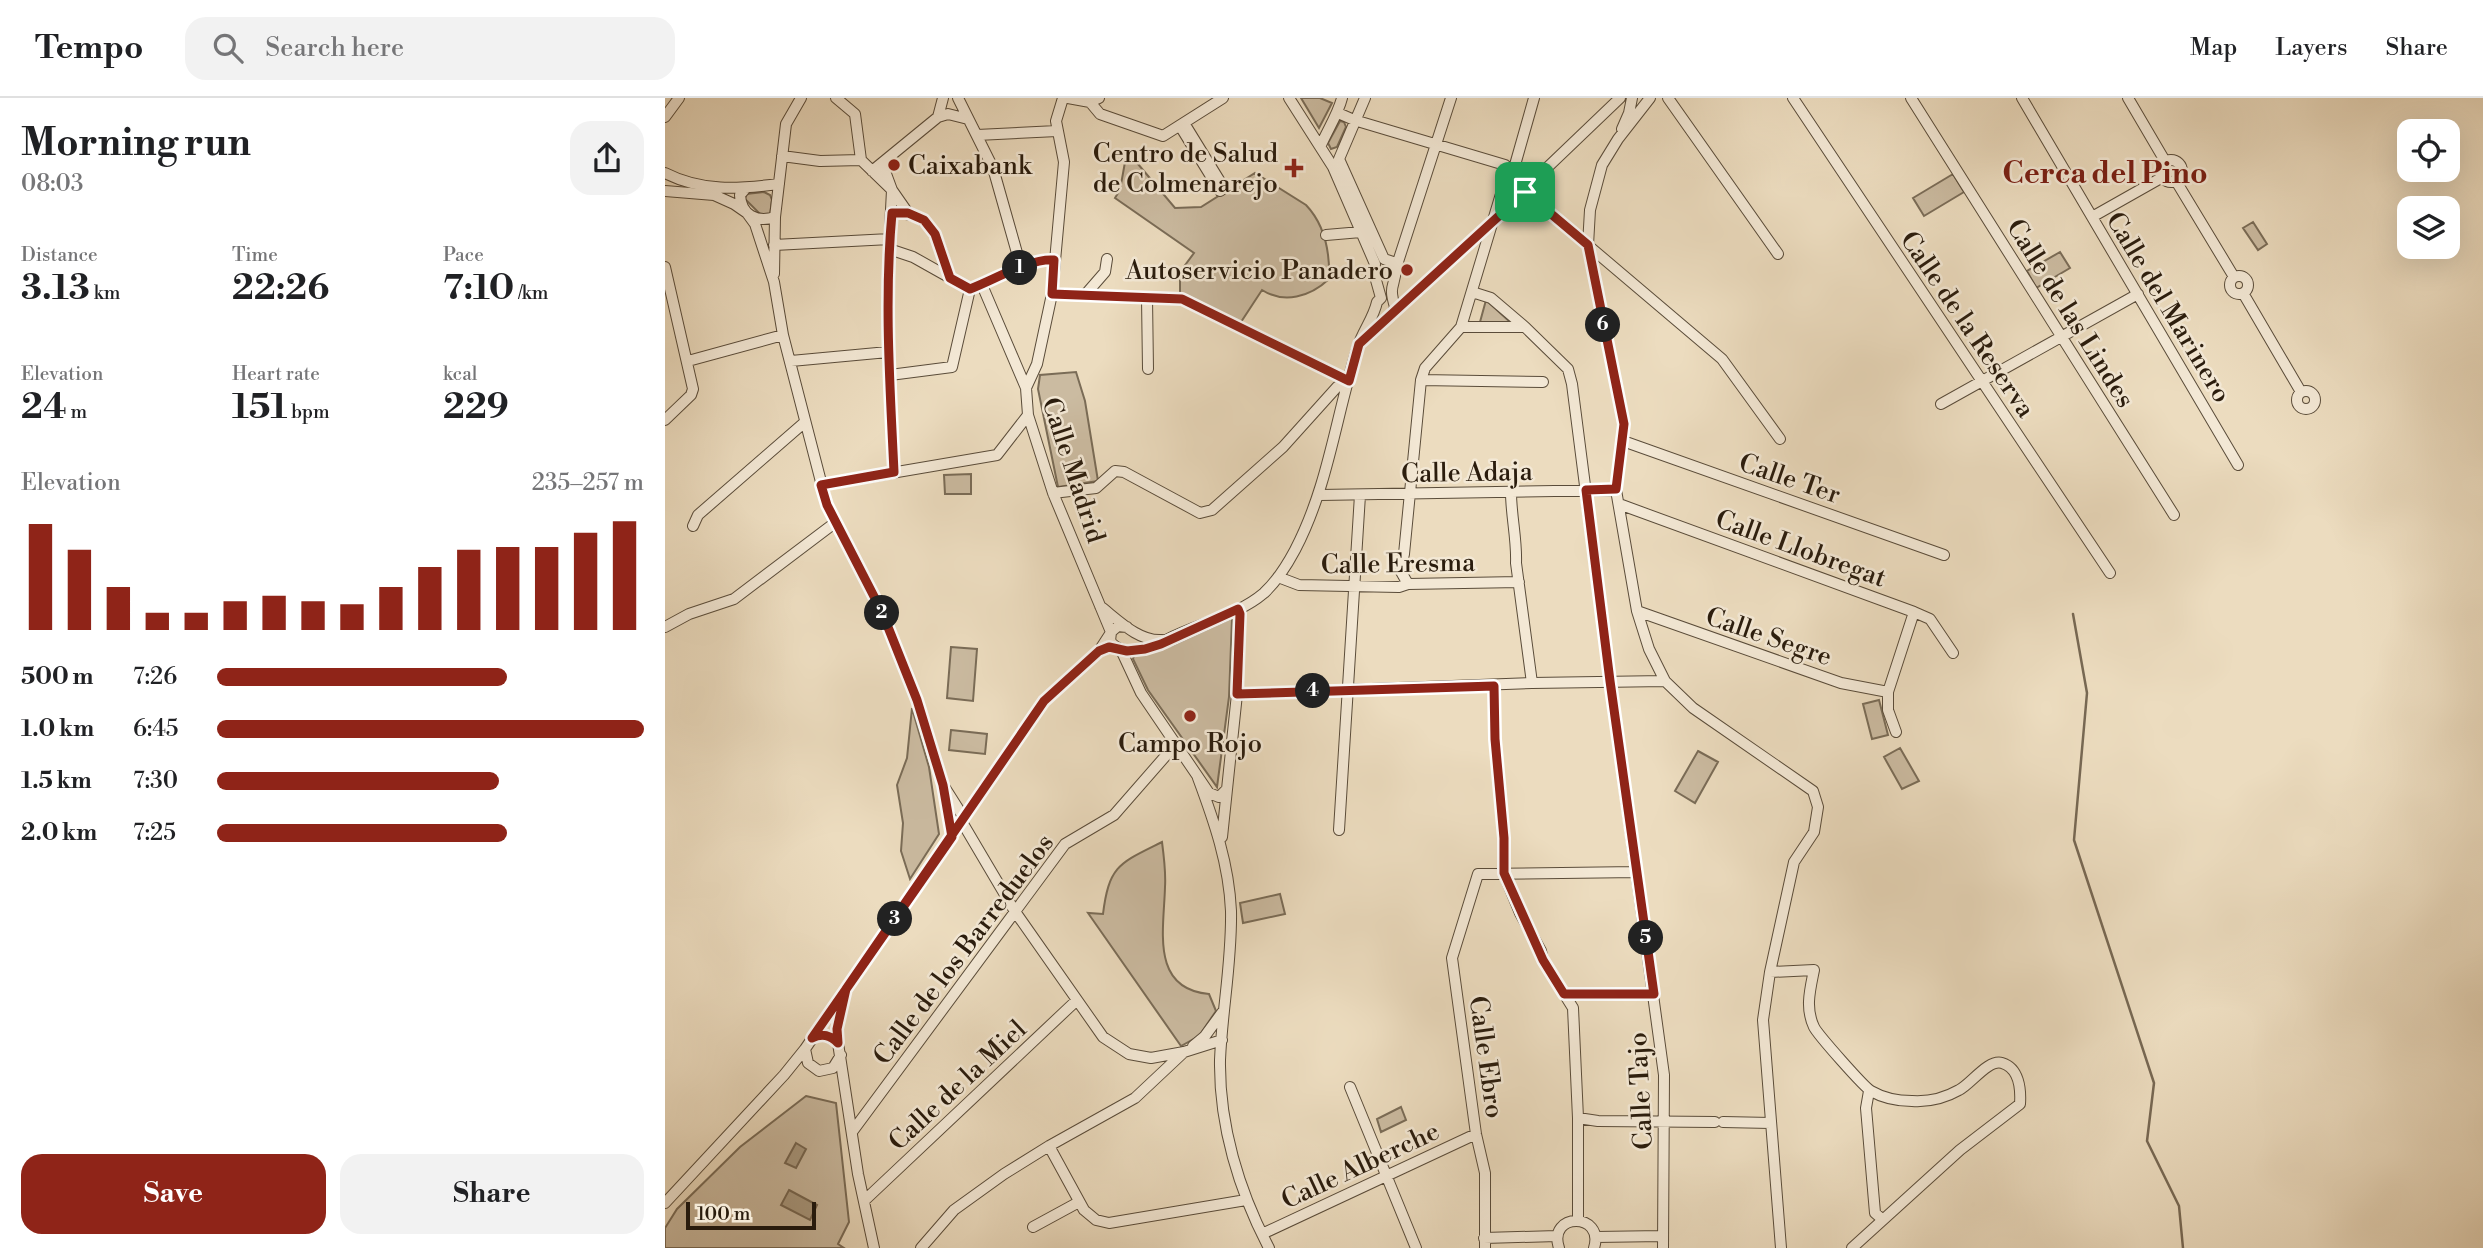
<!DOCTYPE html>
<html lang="en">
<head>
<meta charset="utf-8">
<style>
	body { margin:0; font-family:"Libre Bodoni",serif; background:#f2f2f2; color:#202124; height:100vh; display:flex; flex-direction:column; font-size:26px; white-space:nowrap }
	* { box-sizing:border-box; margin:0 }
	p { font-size:23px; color:#757577 }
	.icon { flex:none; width:38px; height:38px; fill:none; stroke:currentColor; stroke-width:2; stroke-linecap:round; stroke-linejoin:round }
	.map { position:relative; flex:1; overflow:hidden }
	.panel { display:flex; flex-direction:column; background:#fff; width:665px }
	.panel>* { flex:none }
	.controls { position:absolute; left:1732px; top:21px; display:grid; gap:14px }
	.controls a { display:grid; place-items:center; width:63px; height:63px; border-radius:14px; background:#fff; box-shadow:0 7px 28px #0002; font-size:35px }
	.scale { position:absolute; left:21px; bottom:18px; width:130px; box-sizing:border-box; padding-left:7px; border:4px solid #2a1c0d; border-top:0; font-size:19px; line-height:24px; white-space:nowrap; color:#2a1c0d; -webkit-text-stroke:5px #f3e8d5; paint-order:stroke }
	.pin { position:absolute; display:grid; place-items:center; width:60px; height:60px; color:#fff; margin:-30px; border-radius:14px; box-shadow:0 4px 10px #0006 }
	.km { position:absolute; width:35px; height:35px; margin:-18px; border-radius:50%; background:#222; color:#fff; font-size:19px; line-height:35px; text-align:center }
	.round { display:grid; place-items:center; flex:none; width:74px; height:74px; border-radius:21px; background:#f2f2f2 }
	.headline { display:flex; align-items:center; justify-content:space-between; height:119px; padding:0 21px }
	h1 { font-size:38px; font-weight:700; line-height:52px }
	.figures { display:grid; grid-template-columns:repeat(3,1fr); gap:10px; height:119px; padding:7px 21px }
	.figures div { display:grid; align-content:center }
	.figures b { font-size:35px; font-weight:700 }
	.figures small { font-size:19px; font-weight:400 }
	.figures p { font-size:19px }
	.chart { height:196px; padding:14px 21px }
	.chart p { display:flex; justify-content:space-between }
	.chart svg { width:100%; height:126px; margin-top:7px; stroke:#8f2418; stroke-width:6 }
	.primary-button { display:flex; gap:14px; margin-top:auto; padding:14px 21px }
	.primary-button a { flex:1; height:80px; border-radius:21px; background:#8f2418; color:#fff; font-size:28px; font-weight:700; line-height:80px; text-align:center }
	.primary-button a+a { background:#f2f2f2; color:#202124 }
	ul { padding:0 21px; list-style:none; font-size:23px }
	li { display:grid; grid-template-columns:112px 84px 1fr; align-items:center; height:52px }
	li i { height:18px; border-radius:9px; background:#8f2418 }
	header { display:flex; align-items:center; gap:42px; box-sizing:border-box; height:98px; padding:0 35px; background:#fff; border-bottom:2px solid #e0e0e0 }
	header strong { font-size:33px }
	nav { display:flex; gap:38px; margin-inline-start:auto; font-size:24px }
	.search { width:490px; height:63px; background:#f2f2f2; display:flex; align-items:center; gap:18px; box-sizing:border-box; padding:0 24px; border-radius:21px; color:#757577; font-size:26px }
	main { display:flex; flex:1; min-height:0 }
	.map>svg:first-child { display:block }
	.green { fill:#cbbba1; stroke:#7a6c57; stroke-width:2 }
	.water { fill:#aa9b82; stroke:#776853; stroke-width:2 }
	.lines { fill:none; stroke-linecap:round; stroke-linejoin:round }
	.stream { stroke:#776853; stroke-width:2.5 }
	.minor-casing { stroke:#5a4c3a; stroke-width:12 }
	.minor { stroke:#f3e8d5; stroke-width:10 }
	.route-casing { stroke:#fff; stroke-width:14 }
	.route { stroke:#8f2418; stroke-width:9 }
	.poi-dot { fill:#8f2418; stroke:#f3e8d5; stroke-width:2.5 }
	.labels { text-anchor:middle; stroke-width:5; stroke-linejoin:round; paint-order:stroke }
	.poi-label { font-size:26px; fill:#2a1c0d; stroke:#f3e8d5; text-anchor:end }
	.street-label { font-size:26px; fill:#2a1c0d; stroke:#f3e8d5 }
	.quarter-label { font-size:30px; font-weight:bold; fill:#7a1f14; stroke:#f3e8d5 }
</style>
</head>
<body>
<header>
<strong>Tempo</strong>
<div class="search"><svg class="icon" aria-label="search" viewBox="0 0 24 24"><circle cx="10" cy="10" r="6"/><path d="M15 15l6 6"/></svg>Search here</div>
<nav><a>Map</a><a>Layers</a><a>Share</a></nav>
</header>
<main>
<section class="panel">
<div class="headline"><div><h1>Morning run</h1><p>08:03</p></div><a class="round"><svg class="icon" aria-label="share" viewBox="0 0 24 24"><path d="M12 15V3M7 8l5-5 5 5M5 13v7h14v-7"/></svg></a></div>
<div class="figures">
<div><p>Distance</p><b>3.13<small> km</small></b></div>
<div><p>Time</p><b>22:26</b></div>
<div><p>Pace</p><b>7:10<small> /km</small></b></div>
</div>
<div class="figures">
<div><p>Elevation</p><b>24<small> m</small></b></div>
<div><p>Heart rate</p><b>151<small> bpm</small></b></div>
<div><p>kcal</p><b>229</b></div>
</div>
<div class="chart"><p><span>Elevation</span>235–257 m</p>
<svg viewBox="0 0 160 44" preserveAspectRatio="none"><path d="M5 44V7M15 44V16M25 44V29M35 44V38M45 44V38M55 44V34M65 44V32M75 44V34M85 44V35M95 44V29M105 44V22M115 44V16M125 44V15M135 44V15M145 44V10M155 44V6"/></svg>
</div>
<ul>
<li><b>500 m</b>7:26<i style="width:68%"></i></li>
<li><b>1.0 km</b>6:45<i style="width:100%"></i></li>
<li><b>1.5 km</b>7:30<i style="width:66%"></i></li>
<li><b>2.0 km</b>7:25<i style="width:68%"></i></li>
</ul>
<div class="primary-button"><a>Save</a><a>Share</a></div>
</section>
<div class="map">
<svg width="1818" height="1150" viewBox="0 0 1818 1150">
	<rect width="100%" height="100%" fill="#ecdcbf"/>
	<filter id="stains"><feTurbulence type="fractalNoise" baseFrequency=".00286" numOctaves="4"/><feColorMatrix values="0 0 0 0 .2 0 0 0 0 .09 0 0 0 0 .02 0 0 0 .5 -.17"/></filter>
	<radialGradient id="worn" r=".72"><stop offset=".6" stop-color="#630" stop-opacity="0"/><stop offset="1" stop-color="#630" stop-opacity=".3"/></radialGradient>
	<path class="green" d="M 636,0 L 655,0 L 667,5 L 654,30 Z
		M 675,23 L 679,24 L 681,29 L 672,49 L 666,51 L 663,45 Z
		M 462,53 L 510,110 L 536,109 L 590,75 L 641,107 C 660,127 665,154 664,181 C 645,199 619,206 597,192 L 576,224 L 515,197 L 515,174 L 529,155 L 450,100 L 455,92 Z
		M 1288,76 L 1299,94 L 1259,118 L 1248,100 Z
		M 99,94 L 105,97 L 107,102 L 105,117 L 98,119 L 80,101 L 81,96 Z
		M 1588,124 L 1602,146 L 1593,152 L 1578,130 Z
		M 1395,154 L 1405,170 L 1371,190 L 1362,173 Z
		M 821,202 L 845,224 L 815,224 Z
		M 411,274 L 420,303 L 433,383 L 393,389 L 373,291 L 375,277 Z
		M 306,376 L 306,396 L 280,396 L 279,377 Z
		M 567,520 L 564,599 L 552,689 L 483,592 L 468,561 L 469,558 L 508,547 Z
		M 286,549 L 312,551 L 308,603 L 282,600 Z
		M 1214,602 L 1223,637 L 1207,641 L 1198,606 Z
		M 247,610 L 264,669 L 274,736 L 245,781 L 236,753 L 238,725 L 232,687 L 242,660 Z
		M 286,632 L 322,636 L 320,656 L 284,652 Z
		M 1235,650 L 1254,683 L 1237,691 L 1219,659 Z
		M 1033,653 L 1053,664 L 1030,705 L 1010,693 Z
		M 497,744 C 499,759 501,774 500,789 C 499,831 485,891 544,896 L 551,913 L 534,938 L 516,948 L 423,815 L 438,816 C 444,767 455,765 497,744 Z
		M 615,796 L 620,816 L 578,825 L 575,805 Z
		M 141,998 L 171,1005 L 184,1124 L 173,1146 L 179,1150 L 0,1150 L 0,1130 L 12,1111 L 75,1049 Z
		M 736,1009 L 741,1022 L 716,1034 L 712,1021 Z"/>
	<path class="water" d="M 131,1045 L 141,1051 L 131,1070 L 120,1065 Z
		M 124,1092 L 152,1107 L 145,1122 L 116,1107 Z"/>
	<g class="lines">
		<path class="stream" d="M 1408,516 L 1422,595 L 1409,742 L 1489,985 L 1482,1043 L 1514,1108 L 1518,1150"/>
		<g class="minor-casing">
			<path id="minor" d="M 171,0 L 190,16 L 196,62
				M 293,0 L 328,70 L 356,169
				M 398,0 L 391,23 L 399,64 L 387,196 L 372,266 L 361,290 L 363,317 L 388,395 L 446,534
				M 403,0 L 425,4 L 434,0
				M 624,0 L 668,69 L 710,166
				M 700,0 L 674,61 L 719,161
				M 985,0 L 953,41 L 937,67 L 925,112 L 923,147 L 959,326 L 951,392 L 972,513 L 984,551 L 1000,583 L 1028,610 L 1148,693 L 1153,709 L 1149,734 L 1129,764 L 1105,874 L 1098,922 L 1116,1150
				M 1003,0 L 1113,156
				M 1128,0 L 1445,475
				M 1246,0 L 1509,417
				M 1357,0 L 1573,367
				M 1463,0 L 1500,63
				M 425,4 L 435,16 L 498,38 L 558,0
				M 673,15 L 689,22 L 840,67 L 847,74
				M 0,19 L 14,0
				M 273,19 L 278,0
				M 515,28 L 555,93 L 559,90 L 519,25
				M 957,31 L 964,15 L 967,0
				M 312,37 L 392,33
				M 656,47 C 663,31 673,16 677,0
				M 117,58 L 155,63 L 196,62 L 227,92 L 224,151 L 223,250 L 229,374
				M1495 73a11 11 0 1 1 22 0a11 11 0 1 1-22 0Z
				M 217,65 L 227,92 L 243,115
				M 207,73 L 273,19 L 283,16 L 303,21
				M 848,74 L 869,0
				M 0,75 C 37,94 73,91 114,86
				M 856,75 L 879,71
				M 1511,83 L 1569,179
				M 81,90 L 75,97 C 76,117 92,125 110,119
				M 0,93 L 49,97 L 69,106 L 82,115 L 90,126 L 109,184 L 118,237 L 162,407 L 217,514 L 252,602 L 278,686 L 287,739
				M 860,94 L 1057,261 L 1115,341
				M 227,115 C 272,114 272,144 285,179
				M 1427,119 L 1496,80
				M 661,137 L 696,134
				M 109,147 L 225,141
				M 224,151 L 248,159 L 305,191 C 329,182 364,160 389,162
				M 719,161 L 728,164 L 731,170 C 730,190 723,186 730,209 L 728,214
				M 710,166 L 709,175 L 716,200
				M 0,169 L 28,291 L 26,297 L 0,322
				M 731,170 L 786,0
				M 109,176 L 110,119 L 121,26 L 136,0
				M1565 187a9 9 0 1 1 18 0a9 9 0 1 1-18 0Z
				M 317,187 L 361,290
				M 807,194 L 826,200 L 860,229 L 903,271 L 907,286 L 945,583 L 999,977 L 998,1150
				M 1578,195 L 1636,294
				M 387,196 L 517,201 L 684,283
				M 420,197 L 440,174 L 442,161
				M 482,200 L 483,271
				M 796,229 L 860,229
				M 699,241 L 860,94 L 863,88 L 955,0
				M 23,263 L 118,237
				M 126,263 L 223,254
				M 225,277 L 287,269 L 305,191
				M 756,282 L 878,284
				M1632 302a9 9 0 1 1 18 0a9 9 0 1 1-18 0Z
				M 1276,306 L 1473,196
				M 958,343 L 1279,457
				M 156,387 L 332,357 L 363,317
				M 846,394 C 846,418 852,441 851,465 L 867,585
				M 388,395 L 431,390 L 450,373 L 459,374 L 535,415 L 547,412 L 618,349 L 672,289 L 684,283
				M 655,397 L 951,392
				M 954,406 L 1249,514 L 1265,521 L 1288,555
				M 28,428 L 33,417 L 140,324
				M 613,479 L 634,487 L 734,489 L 743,486 L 854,484
				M 743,486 L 735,472 L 739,456 L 756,282 L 760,270 L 796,229 L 839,86
				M 435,508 C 453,522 474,544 497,542
				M 972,513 L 1176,585 L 1223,594
				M 0,529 L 24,516 L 69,501 L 171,424
				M 462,529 L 453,528 L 446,534 L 445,543 C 458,561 486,550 503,541 C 534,525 572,518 599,495 C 612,483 622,467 630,452 C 664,387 671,316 693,248 C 698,233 709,219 712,204 L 716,200
				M 456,552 L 476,595 L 544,695 L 554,699 L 561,692
				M 829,588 L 830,641 L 839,740 L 839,776 L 855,815 L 876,853 L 878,862 L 908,910 L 913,1020 L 913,1122
				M 572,596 L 867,585 L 1000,583
				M 1231,634 L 1223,612 L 1223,594 L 1249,514
				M 533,680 C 549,723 564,766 566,813 C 567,864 557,912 555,962 C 554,1027 574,1093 604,1150
				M 280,690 L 299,720
				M 297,724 L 349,812 L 438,939 L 464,956 L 486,960 L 519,954 L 557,942
				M 674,732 L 695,397
				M 557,739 L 572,596 L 575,516 L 573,511
				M 1105,874 L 1149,872 C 1145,892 1140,910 1149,929 C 1153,937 1199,989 1206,993 C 1218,1000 1234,1003 1247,1003 C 1263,1004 1280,1000 1294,992 C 1306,986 1323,961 1337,965 C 1354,970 1356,991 1355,1006 L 1295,1052 L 1187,1150
				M 899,896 L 989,896
				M 179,899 L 172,931 L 173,945 L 193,1076 L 209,1150
				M 528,948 L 540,938 L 559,912
				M 176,957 L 168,970 L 154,973 L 143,965 L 140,951 L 379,603 L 434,553 L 445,536
				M 685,989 L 751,1150
				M 1204,993 L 1201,1010 L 1210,1115 L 1217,1121
				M 913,1020 L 933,1023 L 1050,1024
				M 1058,1024 L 1106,1025
				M 187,1034 L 400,746 L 449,717 L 511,646
				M 384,1048 L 419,1112 L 431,1122 L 444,1125 L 581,1102
				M 200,1102 L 412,902
				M 0,1105 L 119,977 L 140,951
				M 368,1129 L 414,1104
				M 597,1136 L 811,1036
				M 931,1139 L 997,1138
				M 819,1140 L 892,1138
				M 256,1150 L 289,1112 L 339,1076 L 384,1048 L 470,1000 L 519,954
				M 820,1150 L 820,1075 L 811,1036 L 787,860 L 813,776 L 972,774
				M 894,1150 C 882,1114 940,1114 929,1150"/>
		</g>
		<use href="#minor" class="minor"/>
	</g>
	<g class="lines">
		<g class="route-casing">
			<path id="route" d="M 860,94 L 694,246 L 684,283 L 517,201 L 387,196 L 389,162 C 365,160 329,182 305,191 L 285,180 L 270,136 L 259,122 L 243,115 L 227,115 C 219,202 225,288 229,374 L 156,387 L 162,407 L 217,514 L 252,602 L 278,687 L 287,739 L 147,940 C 157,935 165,937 173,945 L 172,931 L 181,891 L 379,603 L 434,553 L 444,549 L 462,553 L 480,551 L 496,546 L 573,511 L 575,516 L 572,596 L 829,588 L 830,641 L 839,740 L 839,775 L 878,862 L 899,896 L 989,896 L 945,583 L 921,392 L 951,391 L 959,326 L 923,147 L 860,94"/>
		</g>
		<use href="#route" class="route"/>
	</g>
	<g class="poi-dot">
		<circle cx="229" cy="67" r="7"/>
		<path d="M625.5 59.5h7v7h7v7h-7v7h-7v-7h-7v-7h7z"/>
		<circle cx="742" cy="172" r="7"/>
		<circle cx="525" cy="618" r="7"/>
	</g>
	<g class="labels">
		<g class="poi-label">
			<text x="613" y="64">Centro de Salud<tspan x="613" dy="30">de Colmenarejo</tspan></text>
			<text x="243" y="76" text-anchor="start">Caixabank</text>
			<text x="728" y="181">Autoservicio Panadero</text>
			<text x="525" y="654" text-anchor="middle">Campo Rojo</text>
		</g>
		<g class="street-label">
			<text transform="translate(1504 209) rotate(59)" y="9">Calle del Marinero</text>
			<text transform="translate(1406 215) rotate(58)" y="9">Calle de las Lindes</text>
			<text transform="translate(1303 226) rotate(56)" y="9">Calle de la Reserva</text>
			<text transform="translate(409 372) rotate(72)" y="9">Calle Madrid</text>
			<text transform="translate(802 374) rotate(-1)" y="9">Calle Adaja</text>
			<text transform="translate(1125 380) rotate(19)" y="9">Calle Ter</text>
			<text transform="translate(1136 450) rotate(20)" y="9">Calle Llobregat</text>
			<text transform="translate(733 465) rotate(-1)" y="9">Calle Eresma</text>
			<text transform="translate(1104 538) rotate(19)" y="9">Calle Segre</text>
			<text transform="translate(298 851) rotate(-53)" y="9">Calle de los Barreduelos</text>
			<text transform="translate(822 959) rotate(82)" y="9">Calle Ebro</text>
			<text transform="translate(292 987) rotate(-43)" y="9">Calle de la Miel</text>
			<text transform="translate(975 993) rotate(-93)" y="9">Calle Tajo</text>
			<text transform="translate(695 1067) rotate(-25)" y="9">Calle Alberche</text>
		</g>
		<g class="quarter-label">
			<text x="1440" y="85">Cerca del Pino</text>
		</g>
	</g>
	<rect width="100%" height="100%" filter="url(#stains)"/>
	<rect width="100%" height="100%" fill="url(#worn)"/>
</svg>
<div class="controls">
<a><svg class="icon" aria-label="locate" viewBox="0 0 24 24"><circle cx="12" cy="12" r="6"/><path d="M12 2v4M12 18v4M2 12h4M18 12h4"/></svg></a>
<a><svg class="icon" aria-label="layers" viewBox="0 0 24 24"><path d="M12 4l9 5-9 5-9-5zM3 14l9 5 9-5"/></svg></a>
</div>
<div class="scale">100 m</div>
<div class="pin" style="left:860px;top:94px;background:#1e9e55"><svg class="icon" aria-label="arrive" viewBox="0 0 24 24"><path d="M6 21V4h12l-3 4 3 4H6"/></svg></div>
<b class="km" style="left:355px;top:170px">1</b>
<b class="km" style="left:217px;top:515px">2</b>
<b class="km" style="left:230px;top:821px">3</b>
<b class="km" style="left:648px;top:593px">4</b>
<b class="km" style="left:981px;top:840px">5</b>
<b class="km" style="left:938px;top:227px">6</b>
</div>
</main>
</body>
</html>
